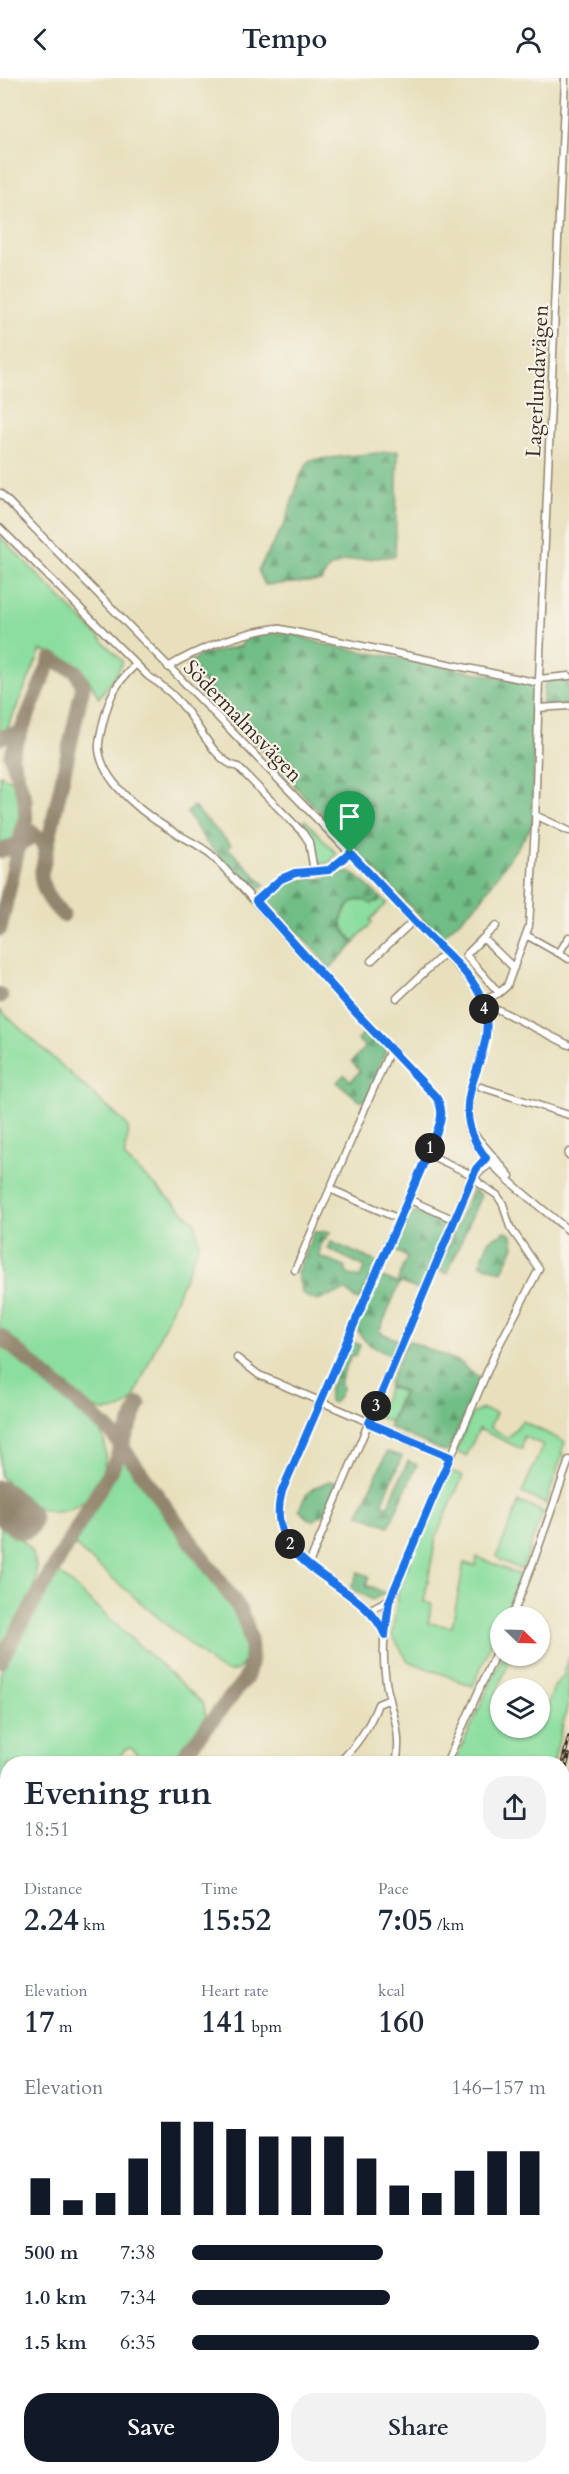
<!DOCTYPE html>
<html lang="en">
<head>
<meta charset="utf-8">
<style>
	body { margin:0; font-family:Cardo,serif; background:#f2f2f3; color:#1f2937; height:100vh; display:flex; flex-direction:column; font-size:22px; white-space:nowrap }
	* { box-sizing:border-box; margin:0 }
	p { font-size:20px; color:#747a83 }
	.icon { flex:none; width:33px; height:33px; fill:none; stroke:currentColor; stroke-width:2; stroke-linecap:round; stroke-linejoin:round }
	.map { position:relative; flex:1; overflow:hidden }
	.side { position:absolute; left:0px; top:1678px; width:570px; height:718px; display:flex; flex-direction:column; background:#fff; border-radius:24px 24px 0 0; box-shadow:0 2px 4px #0004 }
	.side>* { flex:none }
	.needle { width:39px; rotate:113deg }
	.buttons { position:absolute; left:490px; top:1528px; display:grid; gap:12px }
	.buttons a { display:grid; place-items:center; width:60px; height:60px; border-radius:50%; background:#fff; box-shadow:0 2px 4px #0004; font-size:30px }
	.pin { position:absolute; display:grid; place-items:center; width:51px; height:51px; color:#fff; margin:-62px -26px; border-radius:50% 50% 50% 0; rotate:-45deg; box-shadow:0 0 6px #0007 }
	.pin .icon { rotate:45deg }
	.km { position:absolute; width:30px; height:30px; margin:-15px; border-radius:50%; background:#222; color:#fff; font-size:16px; line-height:30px; text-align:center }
	.round { display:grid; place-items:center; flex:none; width:63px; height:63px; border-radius:24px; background:#f2f2f3 }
	.overview { display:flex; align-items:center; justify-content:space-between; height:102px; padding:0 24px }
	h1 { font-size:33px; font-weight:600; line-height:45px }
	.stats { display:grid; grid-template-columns:repeat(3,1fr); gap:9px; height:102px; padding:6px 24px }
	.stats div { display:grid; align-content:center }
	.stats b { font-size:30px; font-weight:600 }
	.stats small { font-size:16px; font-weight:400 }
	.stats p { font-size:16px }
	.chart { height:168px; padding:12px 24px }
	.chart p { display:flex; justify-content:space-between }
	.chart svg { width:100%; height:108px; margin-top:6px; stroke:#111827; stroke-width:6 }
	.primary-button { display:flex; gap:12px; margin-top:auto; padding:12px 24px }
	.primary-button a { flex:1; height:69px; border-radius:24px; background:#111827; color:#fff; font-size:24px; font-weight:600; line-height:69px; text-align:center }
	.primary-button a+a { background:#f2f2f3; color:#1f2937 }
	ul { padding:0 24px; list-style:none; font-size:20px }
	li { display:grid; grid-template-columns:96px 72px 1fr; align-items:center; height:45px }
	li i { height:15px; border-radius:8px; background:#111827 }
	header { display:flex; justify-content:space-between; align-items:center; height:78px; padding:0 24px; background:#fff; font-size:27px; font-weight:600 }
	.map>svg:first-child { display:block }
	.green { fill:#8cde9f; stroke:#64845e; stroke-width:1.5 }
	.forest { fill:url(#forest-firs); stroke:#567452; stroke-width:1.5 }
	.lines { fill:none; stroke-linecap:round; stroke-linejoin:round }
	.stream { stroke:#45afc4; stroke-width:1.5 }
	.taxiway { stroke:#92856e; stroke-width:15 }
	.runway { stroke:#92856e; stroke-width:39 }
	.minor-casing { stroke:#92856e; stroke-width:9 }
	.minor { stroke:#fff; stroke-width:6 }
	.rail-casing { stroke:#3b2a1e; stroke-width:4 }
	.rail { stroke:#f7f3e8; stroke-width:1.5; stroke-dasharray:4.5; stroke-linecap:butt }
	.route-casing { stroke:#fff; stroke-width:12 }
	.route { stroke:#1a73e8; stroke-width:8 }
	.labels { text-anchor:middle; stroke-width:4.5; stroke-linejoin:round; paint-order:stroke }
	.street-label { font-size:21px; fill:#3b2a1e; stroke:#f7f3e8 }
</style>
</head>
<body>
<header><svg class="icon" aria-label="back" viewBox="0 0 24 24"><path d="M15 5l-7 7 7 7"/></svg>Tempo<svg class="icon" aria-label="person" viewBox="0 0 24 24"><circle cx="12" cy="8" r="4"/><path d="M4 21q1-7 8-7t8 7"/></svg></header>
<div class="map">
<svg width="569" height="2396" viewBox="0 0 569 2396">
	<defs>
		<pattern id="forest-firs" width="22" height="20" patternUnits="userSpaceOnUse" patternTransform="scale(1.5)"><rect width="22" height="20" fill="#71bd86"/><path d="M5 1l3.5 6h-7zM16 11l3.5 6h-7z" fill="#5e9a6d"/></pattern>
	</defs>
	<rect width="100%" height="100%" fill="#f7f3e8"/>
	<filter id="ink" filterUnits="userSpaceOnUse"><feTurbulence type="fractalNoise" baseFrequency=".0167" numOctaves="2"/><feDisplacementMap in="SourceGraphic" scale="12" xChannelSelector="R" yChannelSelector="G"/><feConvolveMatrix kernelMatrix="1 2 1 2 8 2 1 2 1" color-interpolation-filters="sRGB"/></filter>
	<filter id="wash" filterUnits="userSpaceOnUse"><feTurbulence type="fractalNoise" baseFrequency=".008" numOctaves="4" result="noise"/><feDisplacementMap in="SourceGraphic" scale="24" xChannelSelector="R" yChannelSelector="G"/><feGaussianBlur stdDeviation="1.35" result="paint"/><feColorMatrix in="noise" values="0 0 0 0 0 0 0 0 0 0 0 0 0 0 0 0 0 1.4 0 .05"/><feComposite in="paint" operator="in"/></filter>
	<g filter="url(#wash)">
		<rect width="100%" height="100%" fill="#e8e0bd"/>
		<path class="green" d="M 0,458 L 122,583 C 122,593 105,609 99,620 C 82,586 76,585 41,572 L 0,668 Z
			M 0,697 L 14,703 L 22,729 L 16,758 L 0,769 Z
			M 305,742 L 337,776 L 330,784 L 322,786 L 317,783 L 311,761 L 300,747 Z
			M 381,820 L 387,825 L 370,842 L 372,845 L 356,861 L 357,863 L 355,865 C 339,848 336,840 355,822 L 378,824 Z
			M 0,932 L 127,1047 C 132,1059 122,1068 125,1080 L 195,1144 L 199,1166 L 133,1322 C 123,1332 112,1335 99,1332 C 79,1326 19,1267 0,1251 Z
			M 0,1266 L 99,1351 C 120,1385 87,1445 44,1432 C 28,1428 13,1409 0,1398 Z
			M 389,1309 L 402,1314 L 390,1344 L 377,1338 Z
			M 482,1331 L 496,1335 L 490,1349 L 508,1360 L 522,1343 L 565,1364 L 561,1374 L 564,1377 L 559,1386 L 546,1426 L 522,1415 L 543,1367 L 523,1358 L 522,1371 L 479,1351 L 466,1378 L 456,1374 L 472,1336 Z
			M 122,1382 L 128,1385 L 231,1529 C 238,1542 257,1586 234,1593 C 227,1595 222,1593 216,1589 L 75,1468 L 75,1464 Z
			M 448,1392 L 463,1398 L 436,1459 L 424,1524 L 432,1526 L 428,1545 L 452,1549 L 464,1485 L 475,1488 L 477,1479 L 520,1497 L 473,1608 L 408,1583 L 392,1557 L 399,1509 Z
			M 519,1424 L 543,1434 L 522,1492 L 500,1482 L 497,1478 Z
			M 0,1444 C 9,1452 21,1460 28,1469 C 53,1502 16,1544 0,1572 Z
			M 58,1494 L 204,1626 L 206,1641 L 169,1686 L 144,1686 L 137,1680 L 137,1675 L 131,1670 L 126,1671 L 121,1676 L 121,1682 L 126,1686 L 8,1686 L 7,1774 L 0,1776 L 0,1595 Z
			M 569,1577 L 569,1622 L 553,1686 L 454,1686 L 503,1578 L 511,1578 L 493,1624 L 501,1626 L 501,1650 L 540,1650 L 540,1631 L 546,1632 L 554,1609 L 564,1597 Z
			M 19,2390 L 97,2390 L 97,2396 L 17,2396 Z"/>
		<path class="forest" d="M 398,373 L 395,478 L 345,483 L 329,490 L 321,503 L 265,507 L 258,492 L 285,445 L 301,396 L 310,382 Z
			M 266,554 L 293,556 L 323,566 L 537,606 L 532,748 L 480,823 L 441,860 C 354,771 267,682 188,586 L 201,577 L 241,568 L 245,560 Z
			M 569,600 L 569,627 L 543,627 L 544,608 L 547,603 Z
			M 193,728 L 231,767 L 228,770 L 265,807 L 260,811 L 252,811 L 206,764 L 187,735 Z
			M 346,794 L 353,795 L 381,820 L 372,826 C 367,824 363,821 358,822 C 347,825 339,840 342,850 C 344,855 351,861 355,865 L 330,890 L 269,822 C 284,798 298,801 322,800 C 330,799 338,796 346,794 Z
			M 367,951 L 387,970 L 366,1022 L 360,1023 L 337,1004 L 344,997 L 351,1003 L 360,993 L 352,984 L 365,969 L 358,962 Z
			M 472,1112 L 481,1117 L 447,1196 L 438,1192 Z
			M 418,1134 L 449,1147 L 421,1213 L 400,1204 L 379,1254 L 401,1263 L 394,1279 C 376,1271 362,1266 356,1247 L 377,1197 L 397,1205 L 407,1179 L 389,1170 L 403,1139 Z
			M 506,1153 L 512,1158 L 514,1168 L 502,1194 L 480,1186 L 489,1162 Z
			M 314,1154 L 331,1154 L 321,1166 L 319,1178 L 345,1189 L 347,1196 L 360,1200 L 365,1189 L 328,1171 L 331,1164 L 377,1184 L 360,1222 L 354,1220 L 346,1212 L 317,1223 L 303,1217 L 297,1195 Z
			M 350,1263 L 360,1267 L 356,1278 L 351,1277 L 339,1306 L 343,1309 L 337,1322 L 333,1325 L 329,1322 L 329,1312 Z
			M 409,1263 L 460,1284 L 469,1293 L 482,1300 L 448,1373 L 445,1374 L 389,1349 L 404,1314 L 388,1307 L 406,1265 Z
			M 387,1374 L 402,1378 L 382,1426 L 388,1428 L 408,1383 L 417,1387 L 389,1448 L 359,1436 Z
			M 330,1403 L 337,1405 L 327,1434 L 312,1443 L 299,1432 C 306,1413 311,1410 330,1403 Z
			M 358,1494 L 369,1498 L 366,1507 L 386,1515 L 372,1522 L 351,1510 Z
			M 563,1801 L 569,1801 L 569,2001 L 562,2000 Z
			M 563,2011 L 569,2012 L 569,2124 L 566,2136 L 569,2138 L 569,2396 L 474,2396 L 473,2390 L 562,2390 Z
			M 0,2042 L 8,2044 L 8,2288 L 0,2296 Z
			M 7,2325 L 8,2390 L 19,2390 L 17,2396 L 0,2396 L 0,2333 Z
			M 97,2390 L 176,2390 L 175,2396 L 97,2396 Z
			M 188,2390 L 269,2390 L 262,2396 L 188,2396 Z"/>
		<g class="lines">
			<path class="stream" d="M 562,1999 L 569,1999
				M 562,2175 L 569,2179
				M 562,2238 L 569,2238"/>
			<path class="taxiway" d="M 0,659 L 20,656
				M 0,773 L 27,762
				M 46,775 L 42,764 L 26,749 L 25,722 L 11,678 L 51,581 L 76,593 L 83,608 L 41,797 C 43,815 51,825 63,837
				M 0,851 L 24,744
				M 0,917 L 1,918
				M 0,1258 L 112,1355 L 237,1527 C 250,1548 256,1576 246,1600 L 177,1686
				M 0,1583 L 114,1386 L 139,1326
				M 0,1782 L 8,1779"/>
			<path class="runway" d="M 0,1422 L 22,1442"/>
		</g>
	</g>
	<g filter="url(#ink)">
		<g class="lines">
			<g class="minor-casing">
				<path id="minor" d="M 0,415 L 350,775 L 471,903 C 514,960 449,1003 473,1061 C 484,1087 546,1133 569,1153
					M 0,450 L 148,598 C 164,608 178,620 189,636 C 201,652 217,685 238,689 L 303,755 L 309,764 L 314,793
					M 136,586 C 115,607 110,616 103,645 C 101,654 98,663 99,672 C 103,707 150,741 179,757 C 192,764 203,769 214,779 L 358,937 L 436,1019 L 442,1032 L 441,1042 L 408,1121
					M 168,589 C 199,570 240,555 276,550 L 539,605
					M 539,601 L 565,0
					M 539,630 L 569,628
					M 535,737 L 569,753
					M 256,823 L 281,801 L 295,796 L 329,792 L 350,775
					M 526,857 L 569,881
					M 483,860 L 496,848
					M 559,875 L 569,859
					M 371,883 L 414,842
					M 499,915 L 466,877 L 483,860 L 514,890
					M 397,920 L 445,875
					M 483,923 L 499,915 L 507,908 L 529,848 L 535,748 L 539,601 L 569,598
					M 499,932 L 569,967
					M 481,1009 L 569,1037
					M 474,1056 L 510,1098
					M 568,1077 L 569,1074
					M 474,1098 L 493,1084
					M 330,1111 L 399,1141
					M 295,1192 L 391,970
					M 237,1280 L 259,1297 L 450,1379
					M 308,1488 C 287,1464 272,1446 282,1413 L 408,1121 L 455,1142
					M 369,1532 L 390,1521
					M 512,1539 L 534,1482 L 569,1382
					M 384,1555 C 371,1524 334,1508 308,1488 L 476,1091 L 490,1076
					M 337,1686 C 356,1669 369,1650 378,1626 L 390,1621
					M 396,1686 C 403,1653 391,1634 386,1604 C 382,1578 384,1549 389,1524 L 496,1273 L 539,1191 L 510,1149 L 503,1126 L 497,1117 L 480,1106 L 474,1098 L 428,1076
					M 446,1686 L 501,1563
					M 562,1766 L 569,1763
					M 0,2040 L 8,2028
					M 0,2322 L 8,2314
					M 181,2390 L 181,2396"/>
			</g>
			<use href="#minor" class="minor"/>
			<g class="rail-casing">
				<path id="rail" d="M 563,1683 L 569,1659
					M 562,1704 L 569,1677
					M 458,2390 L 459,2396"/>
			</g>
			<use href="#rail" class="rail"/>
		</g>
	</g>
	<g class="lines" filter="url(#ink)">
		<g class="route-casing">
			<path id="route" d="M 350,775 C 375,801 400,828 425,854 C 444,874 474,897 483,924 C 502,984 438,1017 486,1080 L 476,1091 L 369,1345 L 450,1379 L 389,1524 L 385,1557 C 362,1501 259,1491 282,1413 L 432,1066 C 438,1050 447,1035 436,1019 L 358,937 L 256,823 L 281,801 L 295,795 L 329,792 Z"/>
		</g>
		<use href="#route" class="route"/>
	</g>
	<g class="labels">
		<g class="street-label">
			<text transform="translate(537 303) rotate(-87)" y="7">Lagerlundavägen</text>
			<text transform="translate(243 643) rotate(46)" y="7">Södermalmsvägen</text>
		</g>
	</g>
</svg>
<div class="buttons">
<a><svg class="needle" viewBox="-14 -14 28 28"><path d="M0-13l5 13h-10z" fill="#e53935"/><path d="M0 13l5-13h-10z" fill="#747a83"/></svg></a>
<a><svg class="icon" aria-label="layers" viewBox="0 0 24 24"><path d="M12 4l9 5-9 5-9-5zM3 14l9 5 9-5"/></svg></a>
</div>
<div class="pin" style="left:350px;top:775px;background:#1e9e55"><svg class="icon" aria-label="arrive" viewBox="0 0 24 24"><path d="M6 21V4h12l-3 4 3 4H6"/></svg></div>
<b class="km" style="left:430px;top:1070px">1</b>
<b class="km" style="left:290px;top:1466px">2</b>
<b class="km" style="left:376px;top:1328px">3</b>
<b class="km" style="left:484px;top:931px">4</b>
<section class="side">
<div class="overview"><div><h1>Evening run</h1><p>18:51</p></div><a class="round"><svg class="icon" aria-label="share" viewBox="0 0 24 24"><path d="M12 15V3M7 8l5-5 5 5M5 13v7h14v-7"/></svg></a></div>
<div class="stats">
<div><p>Distance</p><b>2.24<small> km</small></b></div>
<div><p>Time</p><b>15:52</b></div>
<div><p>Pace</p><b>7:05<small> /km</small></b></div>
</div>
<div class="stats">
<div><p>Elevation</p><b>17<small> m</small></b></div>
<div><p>Heart rate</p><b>141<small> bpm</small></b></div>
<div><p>kcal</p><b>160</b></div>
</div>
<div class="chart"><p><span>Elevation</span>146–157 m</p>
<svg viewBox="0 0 160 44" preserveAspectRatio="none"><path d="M5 44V29M15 44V38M25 44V35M35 44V21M45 44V6M55 44V6M65 44V9M75 44V12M85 44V12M95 44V12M105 44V21M115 44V32M125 44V35M135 44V26M145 44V18M155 44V18"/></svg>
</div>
<ul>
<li><b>500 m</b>7:38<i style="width:54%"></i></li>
<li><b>1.0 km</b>7:34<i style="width:56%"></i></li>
<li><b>1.5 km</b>6:35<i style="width:98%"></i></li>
</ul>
<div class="primary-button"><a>Save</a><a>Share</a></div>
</section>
</div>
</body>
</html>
